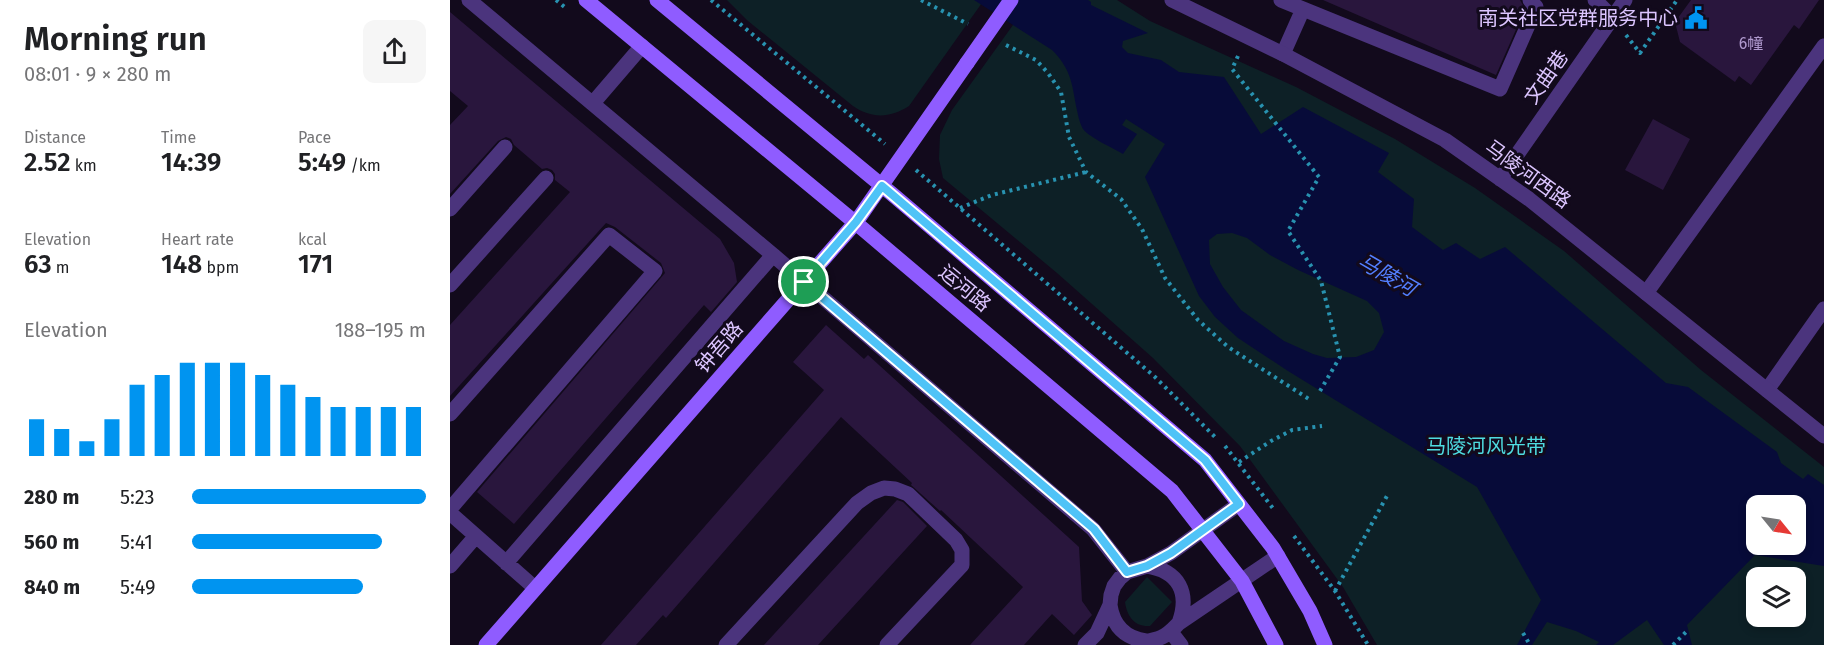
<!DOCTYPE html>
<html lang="en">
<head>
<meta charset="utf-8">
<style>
	body { margin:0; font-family:"Fira Sans","Noto Sans SC",sans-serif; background:#f6f6f6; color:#202124; height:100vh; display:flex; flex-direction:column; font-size:22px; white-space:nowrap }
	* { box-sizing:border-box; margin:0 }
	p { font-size:20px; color:#757577 }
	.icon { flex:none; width:33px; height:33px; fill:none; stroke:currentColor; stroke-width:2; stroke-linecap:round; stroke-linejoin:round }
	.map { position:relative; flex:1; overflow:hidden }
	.drawer { display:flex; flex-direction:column; background:#fff; width:450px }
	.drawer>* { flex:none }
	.needle { width:39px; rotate:120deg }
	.fabs { position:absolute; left:1296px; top:495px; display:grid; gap:12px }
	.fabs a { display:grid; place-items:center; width:60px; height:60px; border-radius:12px; background:#fff; box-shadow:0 3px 9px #0003; font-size:30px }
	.pin { position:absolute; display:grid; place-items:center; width:51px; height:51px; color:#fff; margin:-26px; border:3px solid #fff; border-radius:50%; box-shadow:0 2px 6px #0007 }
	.round { display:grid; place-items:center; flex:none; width:63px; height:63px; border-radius:12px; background:#f6f6f6 }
	.head { display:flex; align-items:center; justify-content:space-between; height:102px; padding:0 24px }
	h1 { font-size:33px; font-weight:600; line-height:45px }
	.figures { display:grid; grid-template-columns:repeat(3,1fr); gap:9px; height:102px; padding:6px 24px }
	.figures div { display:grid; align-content:center }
	.figures b { font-size:26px; font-weight:600 }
	.figures small { font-size:16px; font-weight:400 }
	.figures p { font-size:16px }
	.chart { height:168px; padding:12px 24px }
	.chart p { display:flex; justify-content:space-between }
	.chart svg { width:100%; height:108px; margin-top:6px; stroke:#0094f0; stroke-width:6 }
	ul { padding:0 24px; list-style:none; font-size:20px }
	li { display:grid; grid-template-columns:96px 72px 1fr; align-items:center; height:45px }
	li i { height:15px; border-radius:8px; background:#0094f0 }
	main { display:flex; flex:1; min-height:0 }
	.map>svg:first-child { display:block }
	.green { fill:#0d2026; fill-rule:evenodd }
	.water { fill:#070b39; fill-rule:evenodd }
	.building { fill:#29163d }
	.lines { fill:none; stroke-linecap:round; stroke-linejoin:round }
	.path { stroke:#2892b0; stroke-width:4; stroke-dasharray:3 4.5; stroke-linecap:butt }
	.lane { stroke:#4b347d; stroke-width:15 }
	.street { stroke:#4b347d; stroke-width:15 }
	.secondary { stroke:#8f5cff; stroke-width:15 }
	.secondary-bridge { stroke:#8f5cff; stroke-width:15 }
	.route-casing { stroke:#fff; stroke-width:12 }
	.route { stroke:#4fc3f7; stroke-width:8 }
	.labels { text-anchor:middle; stroke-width:6; stroke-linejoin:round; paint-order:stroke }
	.number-label { font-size:16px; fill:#af99ce }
	.poi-label { font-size:20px; fill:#dcc5ff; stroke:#120a1c; text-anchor:end }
	.street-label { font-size:20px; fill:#dcc5ff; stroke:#120a1c }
	.park-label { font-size:20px; fill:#4fdce1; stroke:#120a1c }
	.water-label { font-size:21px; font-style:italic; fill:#537fff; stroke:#120a1c }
</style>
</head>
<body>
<main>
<section class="drawer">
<div class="head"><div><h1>Morning run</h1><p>08:01 · 9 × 280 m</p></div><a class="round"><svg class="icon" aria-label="share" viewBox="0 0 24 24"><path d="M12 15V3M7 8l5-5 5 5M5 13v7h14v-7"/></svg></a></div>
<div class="figures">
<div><p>Distance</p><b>2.52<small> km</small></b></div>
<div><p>Time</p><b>14:39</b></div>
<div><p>Pace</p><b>5:49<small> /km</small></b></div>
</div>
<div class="figures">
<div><p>Elevation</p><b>63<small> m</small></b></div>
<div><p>Heart rate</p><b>148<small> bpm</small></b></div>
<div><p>kcal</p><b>171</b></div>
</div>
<div class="chart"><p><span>Elevation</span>188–195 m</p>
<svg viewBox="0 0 160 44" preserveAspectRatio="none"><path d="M5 44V29M15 44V33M25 44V38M35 44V29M45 44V15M55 44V11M65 44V6M75 44V6M85 44V6M95 44V11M105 44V15M115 44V20M125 44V24M135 44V24M145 44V24M155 44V24"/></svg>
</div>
<ul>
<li><b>280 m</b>5:23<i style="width:100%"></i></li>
<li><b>560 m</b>5:41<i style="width:81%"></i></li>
<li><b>840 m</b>5:49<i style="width:73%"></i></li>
</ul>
</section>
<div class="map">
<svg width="1374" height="645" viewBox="0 0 1374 645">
	<rect width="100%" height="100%" fill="#120a1c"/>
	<path class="green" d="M 277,0 L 534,0 L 459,106 C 440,118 422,119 403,106 L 298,21 Z
		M 581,0 L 667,0 L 700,21 L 846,87 L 945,139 L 1025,188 L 1114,251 L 1251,370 L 1374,467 L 1374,645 L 927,645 L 893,587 L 790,446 L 703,358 L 607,273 L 493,178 L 489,159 L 490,135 L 502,110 ZM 1306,506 L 1346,506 L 1346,544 L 1306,544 ZM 1306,578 L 1346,578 L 1346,616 L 1306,616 Z
		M 697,577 L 722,602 L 700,626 C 684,627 677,616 675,602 Z"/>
	<path class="water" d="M 524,0 L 638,0 L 641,2 L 641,5 L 698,33 L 673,41 L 672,47 L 678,53 L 711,60 L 729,72 L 774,77 L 811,134 L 853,107 L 939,153 L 928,172 L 964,199 L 962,227 L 993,250 L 1006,243 L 1030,259 L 1055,247 L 1216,383 L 1238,387 L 1327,452 L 1331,463 L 1353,479 L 1358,474 L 1374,485 L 1374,566 L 1305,555 L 1237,625 L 1242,645 L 1214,645 L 1197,620 L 1163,645 L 1146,645 L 1149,642 L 1126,631 L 1097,622 L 1082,645 L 1067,645 L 1091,600 L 1027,487 L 838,371 L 788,338 L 765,317 L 749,296 L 695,177 L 715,144 L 676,119 L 672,125 L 687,134 L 673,154 C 663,148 640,138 633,129 C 629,122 628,114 626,106 C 622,82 620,68 602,50 ZM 782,233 L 797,238 L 820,255 L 848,270 L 917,301 L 929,313 L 934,332 L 924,350 L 906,357 L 877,358 L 863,354 L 834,341 L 791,310 L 773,287 L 760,264 L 759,240 L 767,234 ZM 1306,506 L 1346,506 L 1346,544 L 1306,544 Z"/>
	<path class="building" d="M 873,0 L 1070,0 L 1075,9 L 1046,75 Z
		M 1241,0 L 1369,0 L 1349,29 L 1344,25 L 1301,85 L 1289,76 L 1285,82 L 1230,42 L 1225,22 Z
		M 0,12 L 270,239 L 284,263 L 287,282 L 261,312 L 254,305 L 64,524 L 27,492 L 215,273 L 211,263 L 165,227 L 156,223 L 0,396 L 0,325 L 120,192 L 105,180 L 105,174 L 102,170 L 97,168 L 92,169 L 64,145 L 61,139 L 56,137 L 48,141 L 0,194 L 0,125 L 18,106 L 0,91 Z
		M 1203,119 L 1240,139 L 1213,190 L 1175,170 Z
		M 376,325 L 414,359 L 418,355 L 629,547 L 632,601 L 642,615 L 624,635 L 602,614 L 574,645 L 520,645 L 573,587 L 491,510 L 490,511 L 461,485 L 462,483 L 391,417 L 216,618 L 213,615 L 186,645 L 151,645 L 374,390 L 343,362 Z
		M 447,500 L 453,502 L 477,526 L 368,645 L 314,645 Z"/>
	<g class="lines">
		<path class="path" d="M 106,0 L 117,9
			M 261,0 L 435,144
			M 471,0 L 518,24
			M 1176,35 L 1190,53 L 1227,0
			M 556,45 L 586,60 L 598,73 L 611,92 L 619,137 L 636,172 L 671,199 L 692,229 L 715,278 L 748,320 L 778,347 L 862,401
			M 788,56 L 782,69 L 869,177 L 838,231 L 871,281 L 890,357 L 870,391
			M 466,170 L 705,377 L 765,437
			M 510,208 L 542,195 L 636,172
			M 775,446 L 825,511
			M 789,462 L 821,441 L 842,430 L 872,426
			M 844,536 L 885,591 L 918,645
			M 885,591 L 938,494
			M 1073,633 L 1080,645
			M 1223,645 L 1238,630"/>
		<path class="lane" d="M 19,0 L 323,255 L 56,563
			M 831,0 L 1050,89 L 1086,7 L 1080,0
			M 833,54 L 853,9
			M 143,103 L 192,46
			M 0,209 L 55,147
			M 323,255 L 643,529 L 677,572
			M 0,285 L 96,178
			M 1196,293 L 1374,46
			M 1317,390 L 1374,309
			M 0,414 L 159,235 L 205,271 L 0,509
			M 0,513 L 85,588
			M 0,566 L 26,536
			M 697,566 C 729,571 740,593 729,623
			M 660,605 C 663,626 675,638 696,641
			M 721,632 L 731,645
			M 276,645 L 407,503 L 421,493 L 434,488 L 445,489 L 458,494 L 506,540 L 512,550 L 512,565 L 437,645
			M 635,645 L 647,633 L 660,605 L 661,595 L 664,586 L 670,578 L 677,572 L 697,566 L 721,553 L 789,504
			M 692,645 C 698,639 705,641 712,637 C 719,634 724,628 729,623 L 828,556"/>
		<path class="street" d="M 722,0 L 833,54 L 995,140 L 1079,199 L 1374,436
			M 1145,0 L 1163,18
			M 1050,179 L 1175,0"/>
		<path class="secondary" d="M 136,0 L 413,229 L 722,491 L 792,581 L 826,645
			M 207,0 L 442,194 L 755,460 L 823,548 L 860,611 L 875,645
			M 36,645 L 406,222 L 517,63"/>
		<path class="secondary-bridge" d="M 517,63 L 561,0"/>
	</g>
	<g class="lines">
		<g class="route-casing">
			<path id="route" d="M 432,186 L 755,460 L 789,504 L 721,553 L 697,566 L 677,572 L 644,529 L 354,282 L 406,222 Z"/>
		</g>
		<use href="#route" class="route"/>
	</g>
	<defs>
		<g id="civic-bare" transform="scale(1.8)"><path d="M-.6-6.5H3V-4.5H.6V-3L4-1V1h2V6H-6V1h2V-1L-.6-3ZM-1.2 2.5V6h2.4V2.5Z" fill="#0094f0" stroke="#120a1c" stroke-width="2.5" paint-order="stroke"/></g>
	</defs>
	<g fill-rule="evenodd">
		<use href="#civic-bare" x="1246" y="18"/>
	</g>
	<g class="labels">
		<g class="number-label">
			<text x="1301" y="49">6幢</text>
		</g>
		<g class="poi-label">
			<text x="1228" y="25">南关社区党群服务中心</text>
		</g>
		<g class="street-label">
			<text transform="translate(1096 77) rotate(-55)" y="7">文曲巷</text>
			<text transform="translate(1078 174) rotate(36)" y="7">马陵河西路</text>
			<text transform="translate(515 288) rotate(40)" y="7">运河路</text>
			<text transform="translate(269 347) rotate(-49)" y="7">钟吾路</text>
		</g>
		<g class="park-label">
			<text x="1036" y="453">马陵河风光带</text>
		</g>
		<g class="water-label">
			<text transform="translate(937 275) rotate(30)" y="7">马陵河</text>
		</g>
	</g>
</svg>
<div class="fabs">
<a><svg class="needle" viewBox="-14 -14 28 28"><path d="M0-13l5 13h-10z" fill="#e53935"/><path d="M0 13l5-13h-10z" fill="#757577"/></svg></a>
<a><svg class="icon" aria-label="layers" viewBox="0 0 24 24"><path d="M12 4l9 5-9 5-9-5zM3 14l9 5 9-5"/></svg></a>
</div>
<div class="pin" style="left:354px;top:282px;background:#1e9e55"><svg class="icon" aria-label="arrive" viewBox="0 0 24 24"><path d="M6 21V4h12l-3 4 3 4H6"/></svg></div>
</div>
</main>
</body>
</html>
